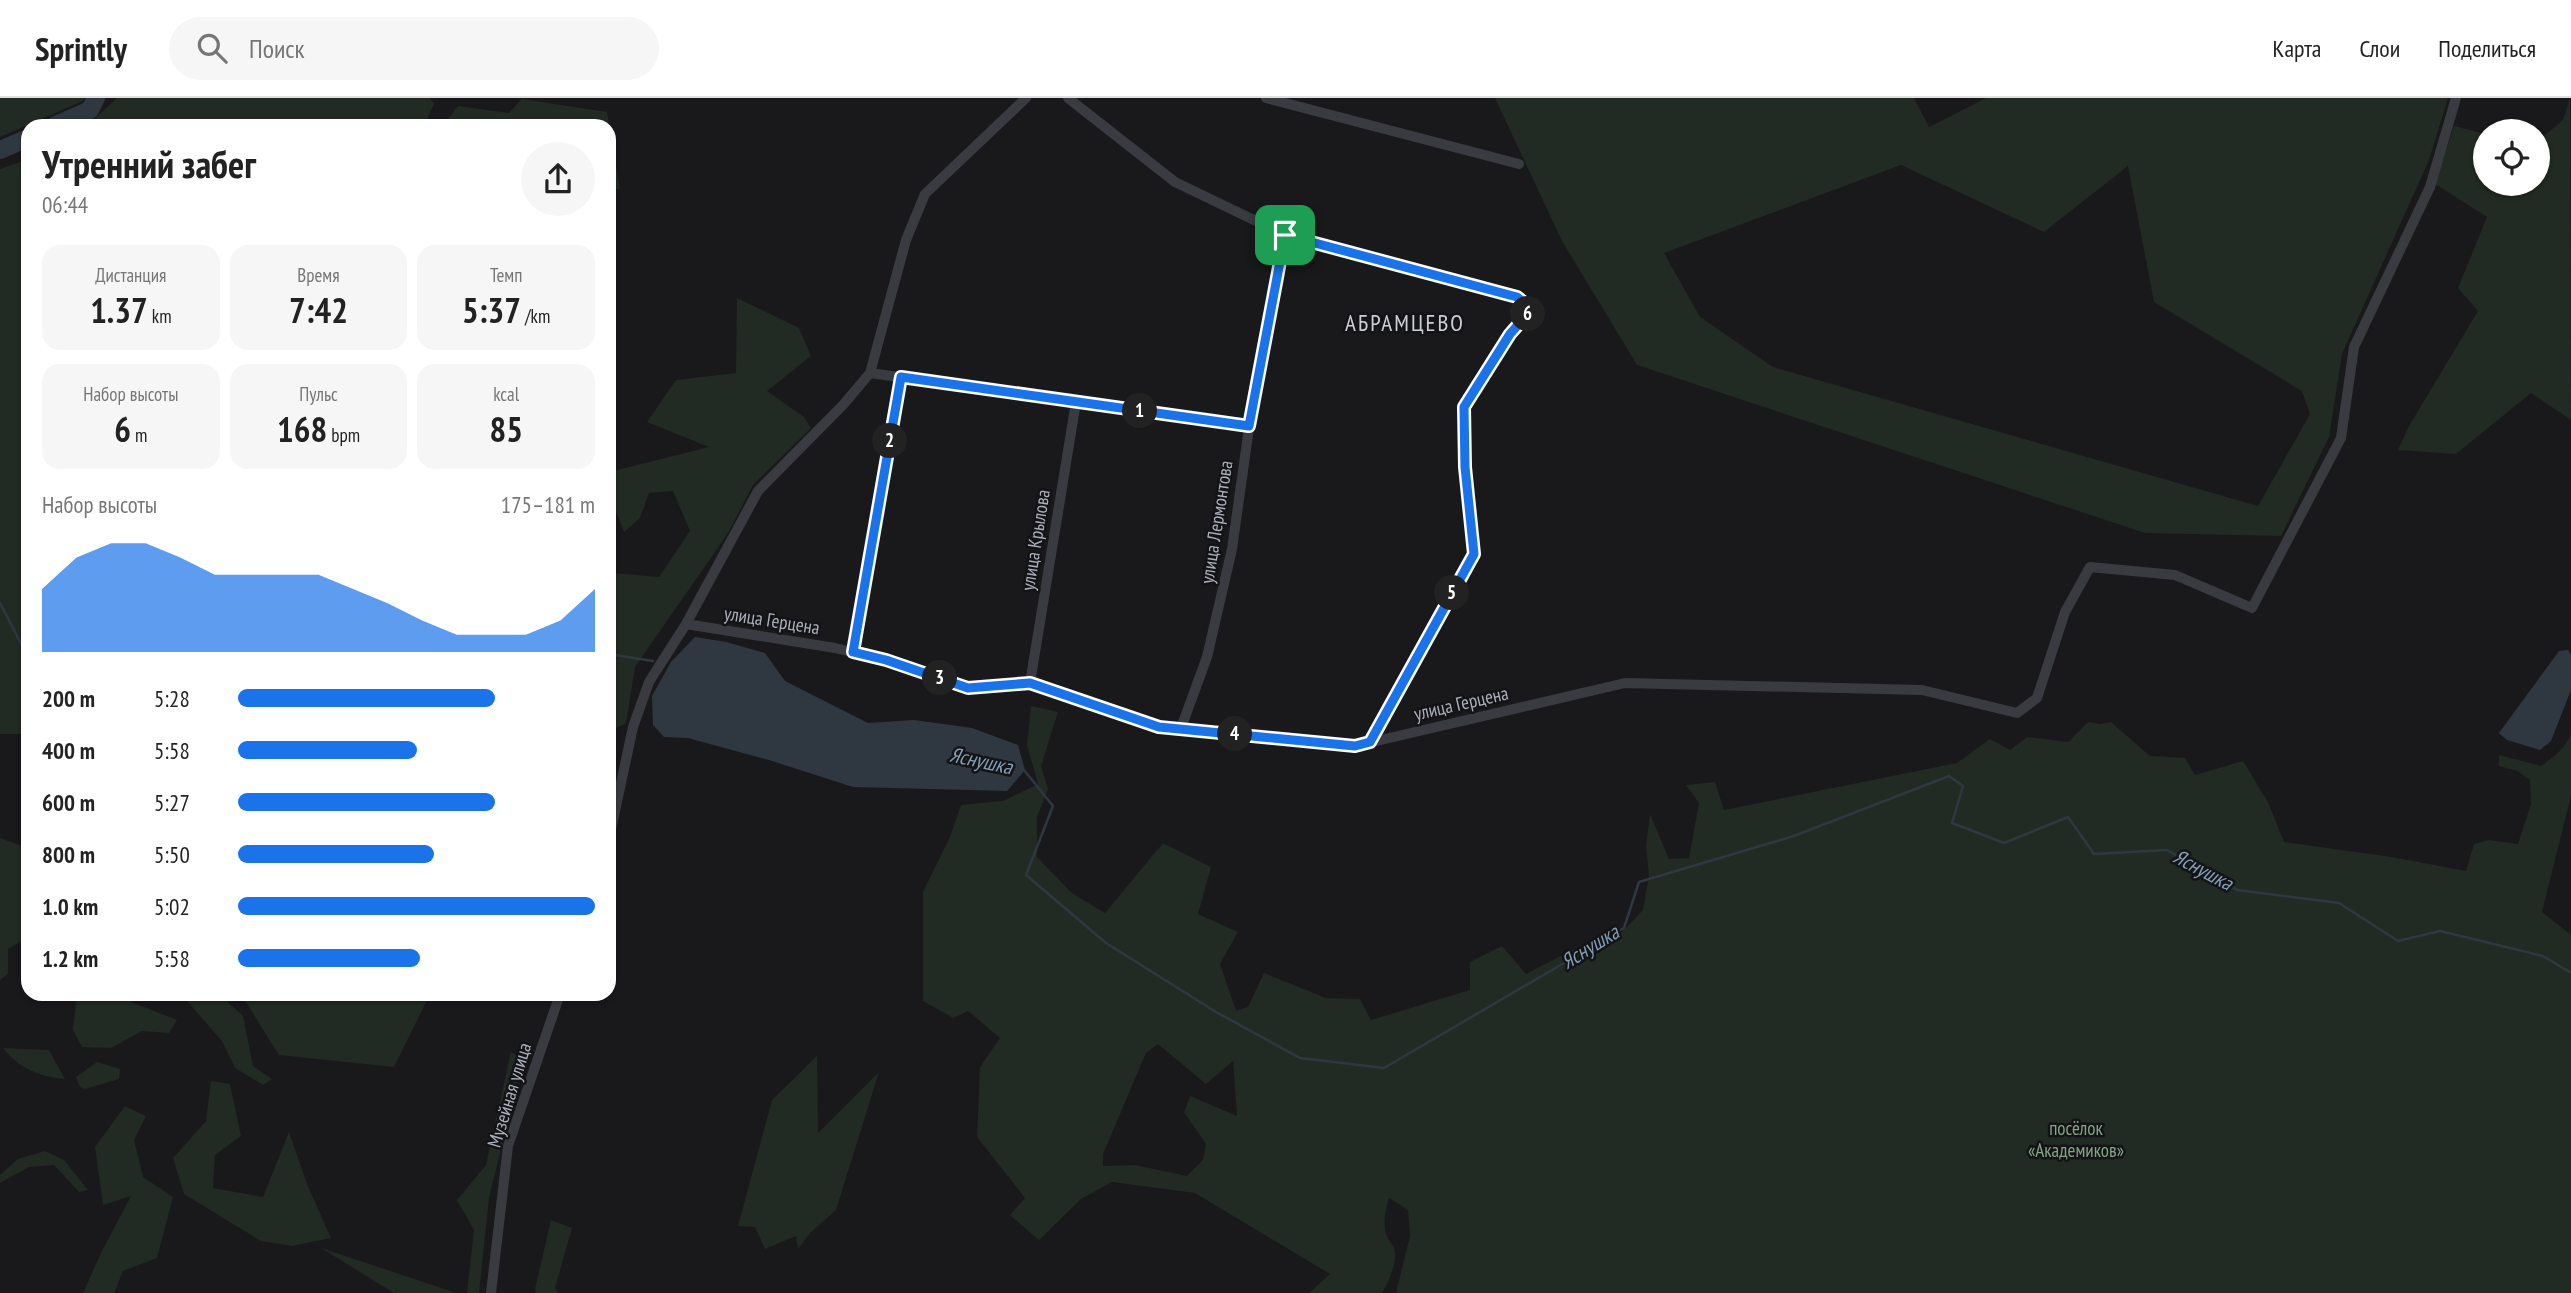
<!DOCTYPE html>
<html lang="ru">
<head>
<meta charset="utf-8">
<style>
	body { margin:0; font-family:"PT Sans Narrow",sans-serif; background:#f6f6f6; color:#222; height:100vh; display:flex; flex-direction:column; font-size:26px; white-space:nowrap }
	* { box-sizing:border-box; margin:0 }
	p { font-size:23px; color:#767676 }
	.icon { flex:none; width:38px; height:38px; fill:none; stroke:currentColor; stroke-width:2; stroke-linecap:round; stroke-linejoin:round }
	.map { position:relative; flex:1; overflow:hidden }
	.drawer { position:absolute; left:21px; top:21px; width:595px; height:882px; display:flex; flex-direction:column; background:#fff; border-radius:21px; box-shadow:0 2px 5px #0004 }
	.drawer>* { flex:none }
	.buttons { position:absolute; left:2473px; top:21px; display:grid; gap:14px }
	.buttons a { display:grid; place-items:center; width:77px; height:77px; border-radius:50%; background:#fff; box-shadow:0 2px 5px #0004; font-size:35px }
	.pin { position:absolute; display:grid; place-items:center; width:60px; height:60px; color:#fff; margin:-30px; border-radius:14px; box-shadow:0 4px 10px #0006 }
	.km { position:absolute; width:35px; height:35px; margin:-18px; border-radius:50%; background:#222; color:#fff; font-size:19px; line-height:35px; text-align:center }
	.round { display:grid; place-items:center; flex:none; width:74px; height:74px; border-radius:37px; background:#f6f6f6 }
	.head { display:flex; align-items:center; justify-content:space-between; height:119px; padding:0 21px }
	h1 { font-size:38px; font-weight:700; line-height:52px }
	.stats { display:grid; grid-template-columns:repeat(3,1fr); gap:10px; height:119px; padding:7px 21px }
	.stats div { display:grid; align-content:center; border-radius:18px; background:#f6f6f6; text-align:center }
	.stats b { font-size:35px; font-weight:700 }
	.stats small { font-size:19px; font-weight:400 }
	.stats p { font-size:19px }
	.chart { height:196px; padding:14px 21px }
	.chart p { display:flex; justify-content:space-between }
	.chart svg { width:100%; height:126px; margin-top:7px; fill:#1a73e8; opacity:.7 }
	ul { padding:0 21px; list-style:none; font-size:23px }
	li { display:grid; grid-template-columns:112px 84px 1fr; align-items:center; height:52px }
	li i { height:18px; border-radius:9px; background:#1a73e8 }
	header { display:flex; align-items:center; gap:42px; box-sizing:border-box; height:98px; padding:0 35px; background:#fff; border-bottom:2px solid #e0e0e0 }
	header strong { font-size:33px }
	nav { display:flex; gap:38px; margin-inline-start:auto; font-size:24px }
	.search { width:490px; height:63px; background:#f6f6f6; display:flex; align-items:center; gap:18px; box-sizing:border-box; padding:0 24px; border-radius:38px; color:#767676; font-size:26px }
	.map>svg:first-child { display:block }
	.green { fill:#212a23; fill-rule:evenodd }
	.water { fill:#2f3840 }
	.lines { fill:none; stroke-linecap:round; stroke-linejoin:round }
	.stream { stroke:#2f3840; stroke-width:2.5 }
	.river { stroke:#2f3840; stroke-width:18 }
	.minor { stroke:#3a3b41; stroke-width:10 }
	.route-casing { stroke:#fff; stroke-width:14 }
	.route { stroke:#1a73e8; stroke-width:9 }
	.labels { text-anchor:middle; stroke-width:5; stroke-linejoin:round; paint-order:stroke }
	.street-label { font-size:19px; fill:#acb0bb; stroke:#141417 }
	.park-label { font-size:19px; fill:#84a587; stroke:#141417 }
	.water-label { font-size:21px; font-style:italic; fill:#849cb5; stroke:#141417 }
	.quarter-label { font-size:23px; letter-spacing:2px; fill:#cdcfd7; stroke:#141417 }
</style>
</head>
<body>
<header>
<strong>Sprintly</strong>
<div class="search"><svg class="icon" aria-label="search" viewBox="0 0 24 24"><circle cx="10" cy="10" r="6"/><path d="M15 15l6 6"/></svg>Поиск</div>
<nav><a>Карта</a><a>Слои</a><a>Поделиться</a></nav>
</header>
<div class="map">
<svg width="2571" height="1195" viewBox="0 0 2571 1195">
	<rect width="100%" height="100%" fill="#19191c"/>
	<path class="green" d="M 0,0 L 85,0 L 83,3 L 0,39 Z
		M 117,0 L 430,0 L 434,6 L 424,28 L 87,28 Z
		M 1495,0 L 1914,0 L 1929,29 L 1986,0 L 2448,0 L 2429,62 L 2342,256 L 2329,339 L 2281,438 L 2145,435 L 1637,267 L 1562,143 ZM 1901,67 L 2044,134 L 2128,68 L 2154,204 L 2302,293 L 2310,316 L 2258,408 L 1773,269 L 1700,219 L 1664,155 Z
		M 2570,0 L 2571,322 L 2531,295 L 2456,356 L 2398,352 L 2409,328 L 2478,213 L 2458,190 L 2487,119 L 2435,86 L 2454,28 L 2485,36 L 2485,86 L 2538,86 L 2538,43 L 2563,22 Z
		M 522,1 L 607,14 L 620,91 L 609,92 L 609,28 L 443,28 L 458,8 L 509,15 Z
		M 28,61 L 28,636 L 0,636 L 0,71 Z
		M 737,200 L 799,230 L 811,258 L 767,293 L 804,319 L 811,330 L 753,387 L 728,435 L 635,569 L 626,625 L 609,634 L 609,494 L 612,475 L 659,479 L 690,433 L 673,393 L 649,395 L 640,420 L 624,434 L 609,396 L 609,374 L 709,349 L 647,324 L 676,282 L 736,275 Z
		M 1031,608 L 1058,614 L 1041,668 L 1048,691 L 1037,719 L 1037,759 L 1072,795 L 1105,815 L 1163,745 L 1211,769 L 1198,816 L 1238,834 L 1220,866 L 1236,913 L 1248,909 L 1264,875 L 1326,900 L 1360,901 L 1371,922 L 1470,892 L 1470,864 L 1502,848 L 1526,876 L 1580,848 L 1622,834 L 1643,812 L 1649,778 L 1646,748 L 1650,716 L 1669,761 L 1689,760 L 1699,705 L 1686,687 L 1715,684 L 1724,712 L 1957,665 L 1990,641 L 2010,652 L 2027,639 L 2068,644 L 2088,624 L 2100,626 L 2111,624 L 2150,658 L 2185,660 L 2195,677 L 2243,663 L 2268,704 L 2284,744 L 2392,759 L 2466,773 L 2474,746 L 2489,742 L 2518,746 L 2531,706 L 2530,682 L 2517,673 L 2499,668 L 2499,657 L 2541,668 C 2554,659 2566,650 2571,635 L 2571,698 L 2542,814 L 2571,837 L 2571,1195 L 1396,1195 L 1410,1138 L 1408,1112 L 1389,1100 C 1386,1110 1382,1128 1387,1138 C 1390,1146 1396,1148 1395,1158 C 1395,1171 1388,1184 1382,1195 L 1309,1195 L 1330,1176 L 1195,1095 L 1112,1084 L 1081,1101 L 1039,1142 L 1010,1117 L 1025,1100 L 977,1039 L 980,969 L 1000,940 L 968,913 L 953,920 L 923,903 L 923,794 L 950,739 L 961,707 L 1003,703 L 1038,686 L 1027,647 ZM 1158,946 L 1206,986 L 1233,963 L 1237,1018 L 1190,998 L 1184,1014 L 1206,1046 L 1203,1062 L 1187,1078 L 1135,1067 L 1103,1068 L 1103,1056 L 1146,955 Z
		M 0,740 L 28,750 L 28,839 L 8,851 L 8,876 L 0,882 Z
		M 77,896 L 111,896 L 177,922 L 169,935 L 142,933 L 111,950 L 82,949 L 73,932 Z
		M 166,896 L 219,896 L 243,918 L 253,968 L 272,981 L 263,987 L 235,970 L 222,943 L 187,903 Z
		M 241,896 L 430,896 L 394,969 L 279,957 Z
		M 3,950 L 49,952 L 65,981 C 40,979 18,970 3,950 Z
		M 511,954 L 523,961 L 489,1100 L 479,1195 L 467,1195 L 474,1132 L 457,1102 L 486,1067 Z
		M 817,958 L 818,1035 L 879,974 L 836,1112 L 810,1135 L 798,1151 L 796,1138 L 765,1151 L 755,1129 L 738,1128 L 772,1002 Z
		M 97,964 L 120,971 L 119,981 L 85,991 L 80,989 L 76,979 Z
		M 211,983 L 230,986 L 241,1038 L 215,1057 L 213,1090 L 263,1099 L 289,1034 L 307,1086 L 331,1140 L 292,1148 L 261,1143 L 184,1096 L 173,1060 L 206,1023 Z
		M 125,1008 L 146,1018 L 134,1042 L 143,1079 L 173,1099 L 157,1160 L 123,1173 L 114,1195 L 83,1195 L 102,1153 L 131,1098 L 103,1107 L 95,1049 Z
		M 45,1053 L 64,1062 L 88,1092 L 79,1094 L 54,1067 L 29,1069 L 0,1085 L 0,1077 L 18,1061 Z
		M 551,1122 L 572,1130 L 555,1190 L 558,1195 L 536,1195 L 535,1191 Z
		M 321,1150 L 456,1195 L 394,1195 Z"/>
	<path class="water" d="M 695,539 L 726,544 L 765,555 L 785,583 L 868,625 L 914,622 L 972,630 L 1018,647 L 1025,672 L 1007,693 L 853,689 L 769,662 L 688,640 L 664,639 L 653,627 L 652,598 L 671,564 Z
		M 2568,552 L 2571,557 L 2571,592 L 2551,643 L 2540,652 L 2507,642 L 2499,635 L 2559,553 Z"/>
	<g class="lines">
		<path class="stream" d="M 0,505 L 28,559
			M 609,556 L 653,563
			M 1024,672 L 1053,708 L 1026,777 L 1106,845 L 1216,914 L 1300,960 L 1384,970 L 1624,830 L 1639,784 L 1794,738 L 1949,678 L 1963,688 L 1952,725 L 2004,745 L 2068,719 L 2094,756 L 2167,752 L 2237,792 L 2339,805 L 2398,843 L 2440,833 L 2543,858 L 2571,875"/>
		<path class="river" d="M 54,28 L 90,12 L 96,0
			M 0,52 L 28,40"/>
		<path class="minor" d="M 1068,0 L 1175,84 L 1285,137 L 1517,199 L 1533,211 L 1510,236 L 1464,309 L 1465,369 L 1474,455 L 1370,644
			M 1266,0 L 1519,66
			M 870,275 L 1249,328
			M 686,526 L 835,550 L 886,562 L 968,590 L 1030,585 L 1159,630 L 1355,648 L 1625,585 L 1922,592 L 2017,615 L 2037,600 L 2065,514 L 2090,469 L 2175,477 L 2252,510 L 2341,340 L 2354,249 L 2430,89 L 2456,0
			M 853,554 L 901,279
			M 1030,585 L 1076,304
			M 1181,630 L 1207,559 L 1232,451 L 1256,280 L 1285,137
			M 609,741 L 633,629 L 649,584 L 686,526 L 758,393 L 843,307 L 870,275 L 906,142 L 925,96 L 1026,0
			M 491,1195 L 508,1048 L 560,896"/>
	</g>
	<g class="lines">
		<g class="route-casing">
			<path id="route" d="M 1285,137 L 1517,199 L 1532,211 L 1510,236 L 1464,309 L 1465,369 L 1474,456 L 1370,644 L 1355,648 L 1159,629 L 1030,585 L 968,590 L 886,562 L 853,554 L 901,279 L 1249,328 Z"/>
		</g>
		<use href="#route" class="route"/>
	</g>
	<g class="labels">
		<g class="street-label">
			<text transform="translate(1216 424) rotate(-81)" y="7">улица Лермонтова</text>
			<text transform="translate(1035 442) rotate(-81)" y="7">улица Крылова</text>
			<text transform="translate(772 522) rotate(9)" y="7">улица Герцена</text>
			<text transform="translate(1461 605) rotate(-13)" y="7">улица Герцена</text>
			<text transform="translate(509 997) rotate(-73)" y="7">Музейная улица</text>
		</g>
		<g class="park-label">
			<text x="2076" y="1037">посёлок<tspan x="2076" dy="22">«Академиков»</tspan></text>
		</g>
		<g class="water-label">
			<text transform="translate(981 663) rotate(12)" y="7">Яснушка</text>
			<text transform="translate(2203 772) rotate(28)" y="7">Яснушка</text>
			<text transform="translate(1590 849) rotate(-32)" y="7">Яснушка</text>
		</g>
		<g class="quarter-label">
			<text x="1405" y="233">АБРАМЦЕВО</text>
		</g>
	</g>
</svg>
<div class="buttons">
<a><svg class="icon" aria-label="locate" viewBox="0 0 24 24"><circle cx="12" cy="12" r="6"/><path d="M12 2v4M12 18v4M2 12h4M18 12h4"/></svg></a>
</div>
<div class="pin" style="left:1285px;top:137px;background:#1e9e55"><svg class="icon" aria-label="arrive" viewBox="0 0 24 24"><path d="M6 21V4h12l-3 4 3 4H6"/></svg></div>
<b class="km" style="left:1140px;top:313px">1</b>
<b class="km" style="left:890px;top:343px">2</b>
<b class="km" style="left:940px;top:580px">3</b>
<b class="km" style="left:1235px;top:636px">4</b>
<b class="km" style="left:1452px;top:495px">5</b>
<b class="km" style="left:1528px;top:216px">6</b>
<section class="drawer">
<div class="head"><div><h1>Утренний забег</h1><p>06:44</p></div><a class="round"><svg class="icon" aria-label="share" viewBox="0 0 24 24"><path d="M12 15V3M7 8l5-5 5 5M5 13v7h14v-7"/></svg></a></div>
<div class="stats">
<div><p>Дистанция</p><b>1.37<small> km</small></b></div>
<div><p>Время</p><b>7:42</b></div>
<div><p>Темп</p><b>5:37<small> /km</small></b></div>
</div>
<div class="stats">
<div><p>Набор высоты</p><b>6<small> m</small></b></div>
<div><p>Пульс</p><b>168<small> bpm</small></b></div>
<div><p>kcal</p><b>85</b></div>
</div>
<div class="chart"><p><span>Набор высоты</span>175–181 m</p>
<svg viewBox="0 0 160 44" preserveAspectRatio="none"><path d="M0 44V22L10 11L20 6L30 6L40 11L50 17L60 17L70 17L80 17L90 22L100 27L110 33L120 38L130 38L140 38L150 33L160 22V44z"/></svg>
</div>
<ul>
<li><b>200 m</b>5:28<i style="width:72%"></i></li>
<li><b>400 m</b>5:58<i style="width:50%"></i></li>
<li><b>600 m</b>5:27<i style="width:72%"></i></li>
<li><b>800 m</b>5:50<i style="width:55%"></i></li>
<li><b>1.0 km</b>5:02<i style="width:100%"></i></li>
<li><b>1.2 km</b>5:58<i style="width:51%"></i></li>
</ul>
</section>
</div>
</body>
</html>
